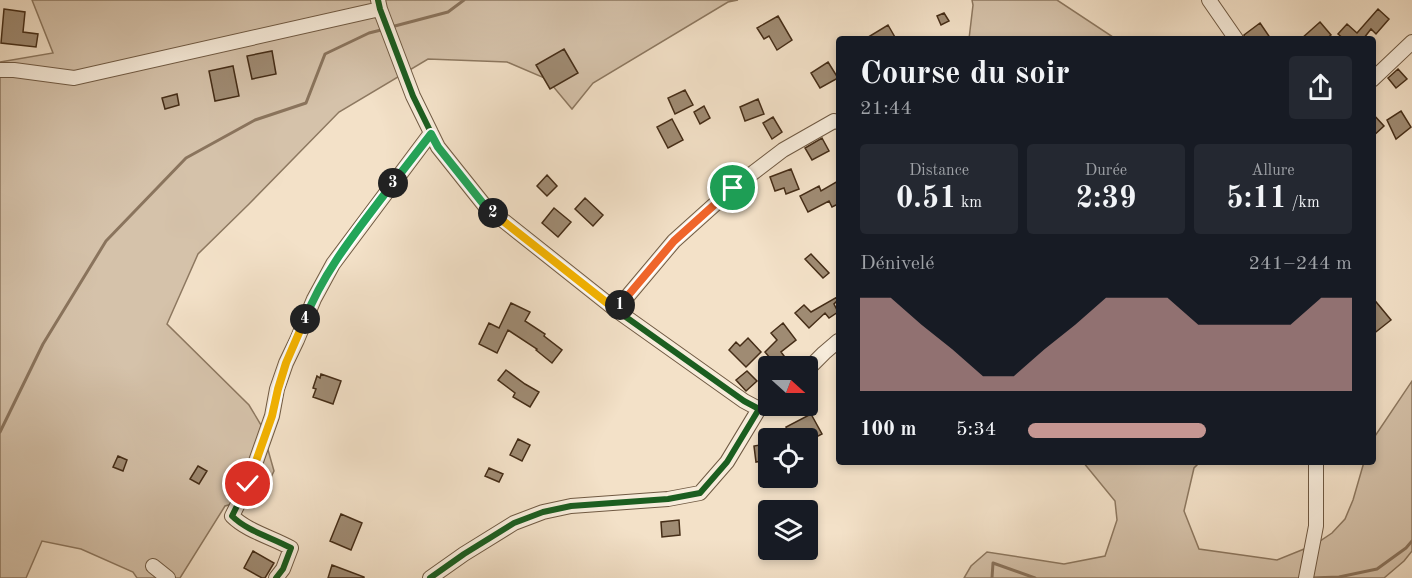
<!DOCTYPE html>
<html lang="fr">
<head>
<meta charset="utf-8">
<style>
	body { margin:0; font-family:"Old Standard TT",serif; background:#242831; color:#f1f3f6; height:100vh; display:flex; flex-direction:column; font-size:22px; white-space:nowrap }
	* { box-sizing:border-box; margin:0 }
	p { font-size:20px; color:#9ea1a6 }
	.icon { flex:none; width:33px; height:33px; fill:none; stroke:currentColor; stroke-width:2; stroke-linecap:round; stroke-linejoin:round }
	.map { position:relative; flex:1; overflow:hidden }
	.details { position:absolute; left:836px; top:36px; width:540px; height:429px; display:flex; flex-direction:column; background:#171b24; border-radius:6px; box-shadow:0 3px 9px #0003 }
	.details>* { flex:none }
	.needle { width:39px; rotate:111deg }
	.buttons { position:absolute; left:758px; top:356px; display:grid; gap:12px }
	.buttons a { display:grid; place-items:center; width:60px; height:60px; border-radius:6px; background:#171b24; box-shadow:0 3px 9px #0003; font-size:30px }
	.pin { position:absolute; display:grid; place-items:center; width:51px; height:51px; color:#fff; margin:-26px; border:3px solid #fff; border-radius:50%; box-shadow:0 2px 6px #0007 }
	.km { position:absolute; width:30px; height:30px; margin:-15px; border-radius:50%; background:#222; color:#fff; font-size:16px; line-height:30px; text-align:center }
	.round { display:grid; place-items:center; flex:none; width:63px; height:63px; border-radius:6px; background:#242831 }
	.headline { display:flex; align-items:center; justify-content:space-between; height:102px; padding:0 24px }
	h1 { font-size:33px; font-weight:800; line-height:45px }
	.figures { display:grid; grid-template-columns:repeat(3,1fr); gap:9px; height:102px; padding:6px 24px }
	.figures div { display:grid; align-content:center; border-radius:6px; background:#242831; text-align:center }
	.figures b { font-size:30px; font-weight:800 }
	.figures small { font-size:16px; font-weight:400 }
	.figures p { font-size:16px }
	.chart { height:168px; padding:12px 24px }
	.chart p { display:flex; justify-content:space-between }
	.chart svg { width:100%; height:108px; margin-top:6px; fill:#c59692; opacity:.7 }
	ul { padding:0 24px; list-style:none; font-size:20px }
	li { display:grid; grid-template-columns:96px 72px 1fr; align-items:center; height:45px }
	li i { height:15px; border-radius:8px; background:#c59692 }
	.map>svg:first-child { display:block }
	.green { fill:#d5c2aa; stroke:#8d7860; stroke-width:1.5 }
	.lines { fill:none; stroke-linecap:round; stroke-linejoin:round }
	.stream { stroke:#8a745d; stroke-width:3 }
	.building { fill:#9f8b73; stroke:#452d17; stroke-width:1.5 }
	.minor-casing { stroke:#705a43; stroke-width:16 }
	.minor { stroke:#f7ecdb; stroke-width:14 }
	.cycleway-casing { stroke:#f7ecdb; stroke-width:10 }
	.cycleway { stroke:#1b5e20; stroke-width:6 }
	.split-1-casing { stroke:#fff; stroke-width:12 }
	.split-2-casing { stroke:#fff; stroke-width:12 }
	.split-3-casing { stroke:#fff; stroke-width:12 }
	.split-4-casing { stroke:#fff; stroke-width:12 }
	.split-5-casing { stroke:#fff; stroke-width:12 }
	.split-1 { stroke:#f0652b; stroke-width:8 }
	.split-2 { stroke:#f5b400; stroke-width:8 }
	.split-3 { stroke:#22a559; stroke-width:8 }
	.split-4 { stroke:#22a559; stroke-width:8 }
	.split-5 { stroke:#f5b400; stroke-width:8 }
</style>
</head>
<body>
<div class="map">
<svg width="1412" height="578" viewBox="0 0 1412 578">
	<rect width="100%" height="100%" fill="#f3e1c8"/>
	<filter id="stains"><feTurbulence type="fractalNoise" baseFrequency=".00333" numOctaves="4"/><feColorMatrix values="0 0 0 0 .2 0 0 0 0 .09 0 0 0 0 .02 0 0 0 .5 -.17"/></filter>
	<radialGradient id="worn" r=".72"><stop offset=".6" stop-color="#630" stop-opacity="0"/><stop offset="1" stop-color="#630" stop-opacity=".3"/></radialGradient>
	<path class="green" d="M 32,0 L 738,0 L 728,2 L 593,83 L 572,109 L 547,79 L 507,62 L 428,59 L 339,112 L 249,204 L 198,254 L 167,324 L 249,405 L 261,425 L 274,471 L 262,496 L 225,506 L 180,578 L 137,578 L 133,572 L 81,549 L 42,541 L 26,578 L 0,578 L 0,62 L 53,53 Z
		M 972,0 L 1057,0 L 1116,39 L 969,39 L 973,5 Z
		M 1412,381 L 1412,551 L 1404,561 L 1384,578 L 964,578 L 971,566 L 987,552 L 1064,564 L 1105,556 L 1117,520 L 1115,501 L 1083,462 L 1200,462 L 1194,468 L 1184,511 L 1199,549 L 1277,560 L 1314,545 L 1332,533 L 1345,519 L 1353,500 L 1364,462 L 1372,462 L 1373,439 Z"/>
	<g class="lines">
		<path class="stream" d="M 391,27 L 448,12 L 464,0
			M 0,432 L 43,344 L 106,241 L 186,158 L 255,120 L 306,103 L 325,54 L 369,33 L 385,29
			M 992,578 L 993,563 L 1035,578
			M 1311,578 L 1339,577 L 1377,569 L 1406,548 L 1412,541"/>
	</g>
	<path class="building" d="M 4,9 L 25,12 L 23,32 L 38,34 L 36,47 L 1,43 Z
		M 1378,9 L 1389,19 L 1376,34 L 1371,29 L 1364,38 L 1365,39 L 1344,39 L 1338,34 L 1347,24 L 1357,33 Z
		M 944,13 L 949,21 L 941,25 L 937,16 Z
		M 778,16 L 792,40 L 777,50 L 769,36 L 764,39 L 757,28 Z
		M 1320,22 L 1331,35 L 1326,39 L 1301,39 Z
		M 1260,23 L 1271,39 L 1245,39 L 1244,35 Z
		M 888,25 L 896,39 L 865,39 Z
		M 564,49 L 578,73 L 550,89 L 536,65 Z
		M 272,51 L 276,74 L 252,79 L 247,56 Z
		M 828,62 L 838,78 L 820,88 L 811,73 Z
		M 233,66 L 239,96 L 215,101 L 209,71 Z
		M 1398,69 L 1407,79 L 1396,88 L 1388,78 Z
		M 685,90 L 693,105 L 675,114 L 668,98 Z
		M 177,94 L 179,105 L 165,109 L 162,98 Z
		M 758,99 L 764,114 L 745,121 L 740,107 Z
		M 704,106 L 710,118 L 700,124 L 694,112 Z
		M 1401,111 L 1411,127 L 1396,139 L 1387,120 Z
		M 1372,113 L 1384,126 L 1372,137 Z
		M 773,117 L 782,132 L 772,139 L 763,123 Z
		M 672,119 L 683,140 L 668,148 L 657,127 Z
		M 822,138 L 829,151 L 812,160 L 805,148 Z
		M 791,169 L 799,189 L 786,194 L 784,188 L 775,191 L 770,177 Z
		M 547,175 L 557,186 L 547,196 L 537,186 Z
		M 838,181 L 838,204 L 832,207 L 829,201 L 808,212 L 800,196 L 819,186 L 821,191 Z
		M 585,198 L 603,215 L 593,226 L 575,209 Z
		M 554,208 L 571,222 L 558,237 L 542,223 Z
		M 811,254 L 829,273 L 823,278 L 805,259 Z
		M 837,297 L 838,300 L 834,304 L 838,312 L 829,318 L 825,313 L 809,328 L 795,313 L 804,305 L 811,312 Z
		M 1372,297 L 1391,320 L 1372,335 Z
		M 511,303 L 530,312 L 525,321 L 545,334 L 544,336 L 562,350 L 552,363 L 536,350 L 537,349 L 508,330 L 497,353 L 479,344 L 489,323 L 499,328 Z
		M 783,323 L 796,340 L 781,352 L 784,356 L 775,364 L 765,352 L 777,340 L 771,333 Z
		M 748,338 L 761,352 L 746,367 L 729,350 L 736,342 L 740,346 Z
		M 506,370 L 525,384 L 539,392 L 530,407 L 513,397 L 515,393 L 498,380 Z
		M 747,371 L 757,381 L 746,391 L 736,380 Z
		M 321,374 L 341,381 L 333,404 L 313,397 L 316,389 L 313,388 L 317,376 L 320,378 Z
		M 811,414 L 822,434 L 807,442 L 807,438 L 792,438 L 786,427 Z
		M 518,439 L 530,445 L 522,461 L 510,455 Z
		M 765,444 L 767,460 L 756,462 L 754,446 Z
		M 118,456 L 127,460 L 123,471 L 113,467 Z
		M 198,466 L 207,471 L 199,484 L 190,479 Z
		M 489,468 L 503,474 L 499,482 L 485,476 Z
		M 341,514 L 362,523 L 351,550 L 330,541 Z
		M 679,520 L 680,535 L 662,537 L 661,522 Z
		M 253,551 L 274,563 L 265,578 L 262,578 L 244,568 Z
		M 332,565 L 364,577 L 364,578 L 328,578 Z"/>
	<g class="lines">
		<g class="minor-casing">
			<path id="minor" d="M 378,0 L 380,9 L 413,96 L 438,147 L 485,206 L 616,310 L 744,401 L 759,409 L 770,405
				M 1209,0 L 1236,39
				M 0,70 L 14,70 L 74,78 L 380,9
				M 1372,80 L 1412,42
				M 616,310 L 674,241 L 733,188 L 783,150 L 834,121 L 838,122
				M 807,370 L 824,353 L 838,341
				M 153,566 L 168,578
				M 276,578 L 283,569 L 291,548 C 271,537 247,531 232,516 L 248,484 L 272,416 L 277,389 L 286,363 L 297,340 L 314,299 L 333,264 L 431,133
				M 430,578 L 464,554 L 514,523 L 543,512 L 571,506 L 668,499 L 700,493 L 727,462 L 759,409
				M 1306,578 L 1316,526 L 1316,462"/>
		</g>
		<use href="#minor" class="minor"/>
		<g class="cycleway-casing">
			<path id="cycleway" d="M 378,0 L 380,9 L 413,96 L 438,147 L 485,206 L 616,310 L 744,401 L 759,409 L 770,405
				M 276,578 L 283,569 L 291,548 C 271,537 247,531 232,516 L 248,484 L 272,416 L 277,389 L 286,363 L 297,340 L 314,299 L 333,264 L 431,133
				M 430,578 L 464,554 L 514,523 L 543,512 L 571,506 L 668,499 L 700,493 L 727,462 L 759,409"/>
		</g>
		<use href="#cycleway" class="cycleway"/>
	</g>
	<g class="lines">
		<g class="split-1-casing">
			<path id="split-1" d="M 620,305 L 674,241 L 733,188"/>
		</g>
		<g class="split-2-casing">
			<path id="split-2" d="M 493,213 L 616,310 L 620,305"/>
		</g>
		<g class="split-3-casing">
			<path id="split-3" d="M 393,183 L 431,134 L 438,147 L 485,206 L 493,213"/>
		</g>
		<g class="split-4-casing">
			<path id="split-4" d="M 305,319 C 325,268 361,226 393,183"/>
		</g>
		<g class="split-5-casing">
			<path id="split-5" d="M 248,484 L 272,416 L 278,389 L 286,363 L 305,319"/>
		</g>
		<use href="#split-1" class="split-1"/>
		<use href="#split-2" class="split-2"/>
		<use href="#split-3" class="split-3"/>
		<use href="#split-4" class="split-4"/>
		<use href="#split-5" class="split-5"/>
	</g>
	<rect width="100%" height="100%" filter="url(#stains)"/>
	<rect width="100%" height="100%" fill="url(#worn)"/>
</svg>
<div class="buttons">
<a><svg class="needle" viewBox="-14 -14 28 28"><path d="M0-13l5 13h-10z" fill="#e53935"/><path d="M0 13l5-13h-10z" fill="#9ea1a6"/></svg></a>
<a><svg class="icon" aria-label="locate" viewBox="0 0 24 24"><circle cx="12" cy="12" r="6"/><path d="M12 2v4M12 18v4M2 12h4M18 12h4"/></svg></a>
<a><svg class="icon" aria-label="layers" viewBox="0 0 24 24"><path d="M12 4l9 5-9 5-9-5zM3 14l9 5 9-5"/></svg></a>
</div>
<div class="pin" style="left:733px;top:188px;background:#1e9e55"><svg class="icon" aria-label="arrive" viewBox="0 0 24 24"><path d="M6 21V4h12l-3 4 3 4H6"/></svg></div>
<div class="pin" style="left:248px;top:484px;background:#d93025"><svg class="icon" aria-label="check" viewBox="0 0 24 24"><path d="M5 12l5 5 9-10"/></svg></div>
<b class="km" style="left:620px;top:305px">1</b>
<b class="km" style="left:493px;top:213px">2</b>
<b class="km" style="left:393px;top:183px">3</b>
<b class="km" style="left:305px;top:319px">4</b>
<section class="details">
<div class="headline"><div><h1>Course du soir</h1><p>21:44</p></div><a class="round"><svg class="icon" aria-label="share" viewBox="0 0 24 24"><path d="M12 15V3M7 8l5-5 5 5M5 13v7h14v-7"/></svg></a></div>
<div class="figures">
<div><p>Distance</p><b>0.51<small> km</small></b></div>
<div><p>Durée</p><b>2:39</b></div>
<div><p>Allure</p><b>5:11<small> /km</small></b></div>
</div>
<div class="chart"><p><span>Dénivelé</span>241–244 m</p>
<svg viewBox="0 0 160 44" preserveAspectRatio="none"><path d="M0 44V6L10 6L20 17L30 27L40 38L50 38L60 27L70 17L80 6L90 6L100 6L110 17L120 17L130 17L140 17L150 6L160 6V44z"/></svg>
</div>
<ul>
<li><b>100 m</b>5:34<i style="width:55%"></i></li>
</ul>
</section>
</div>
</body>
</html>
